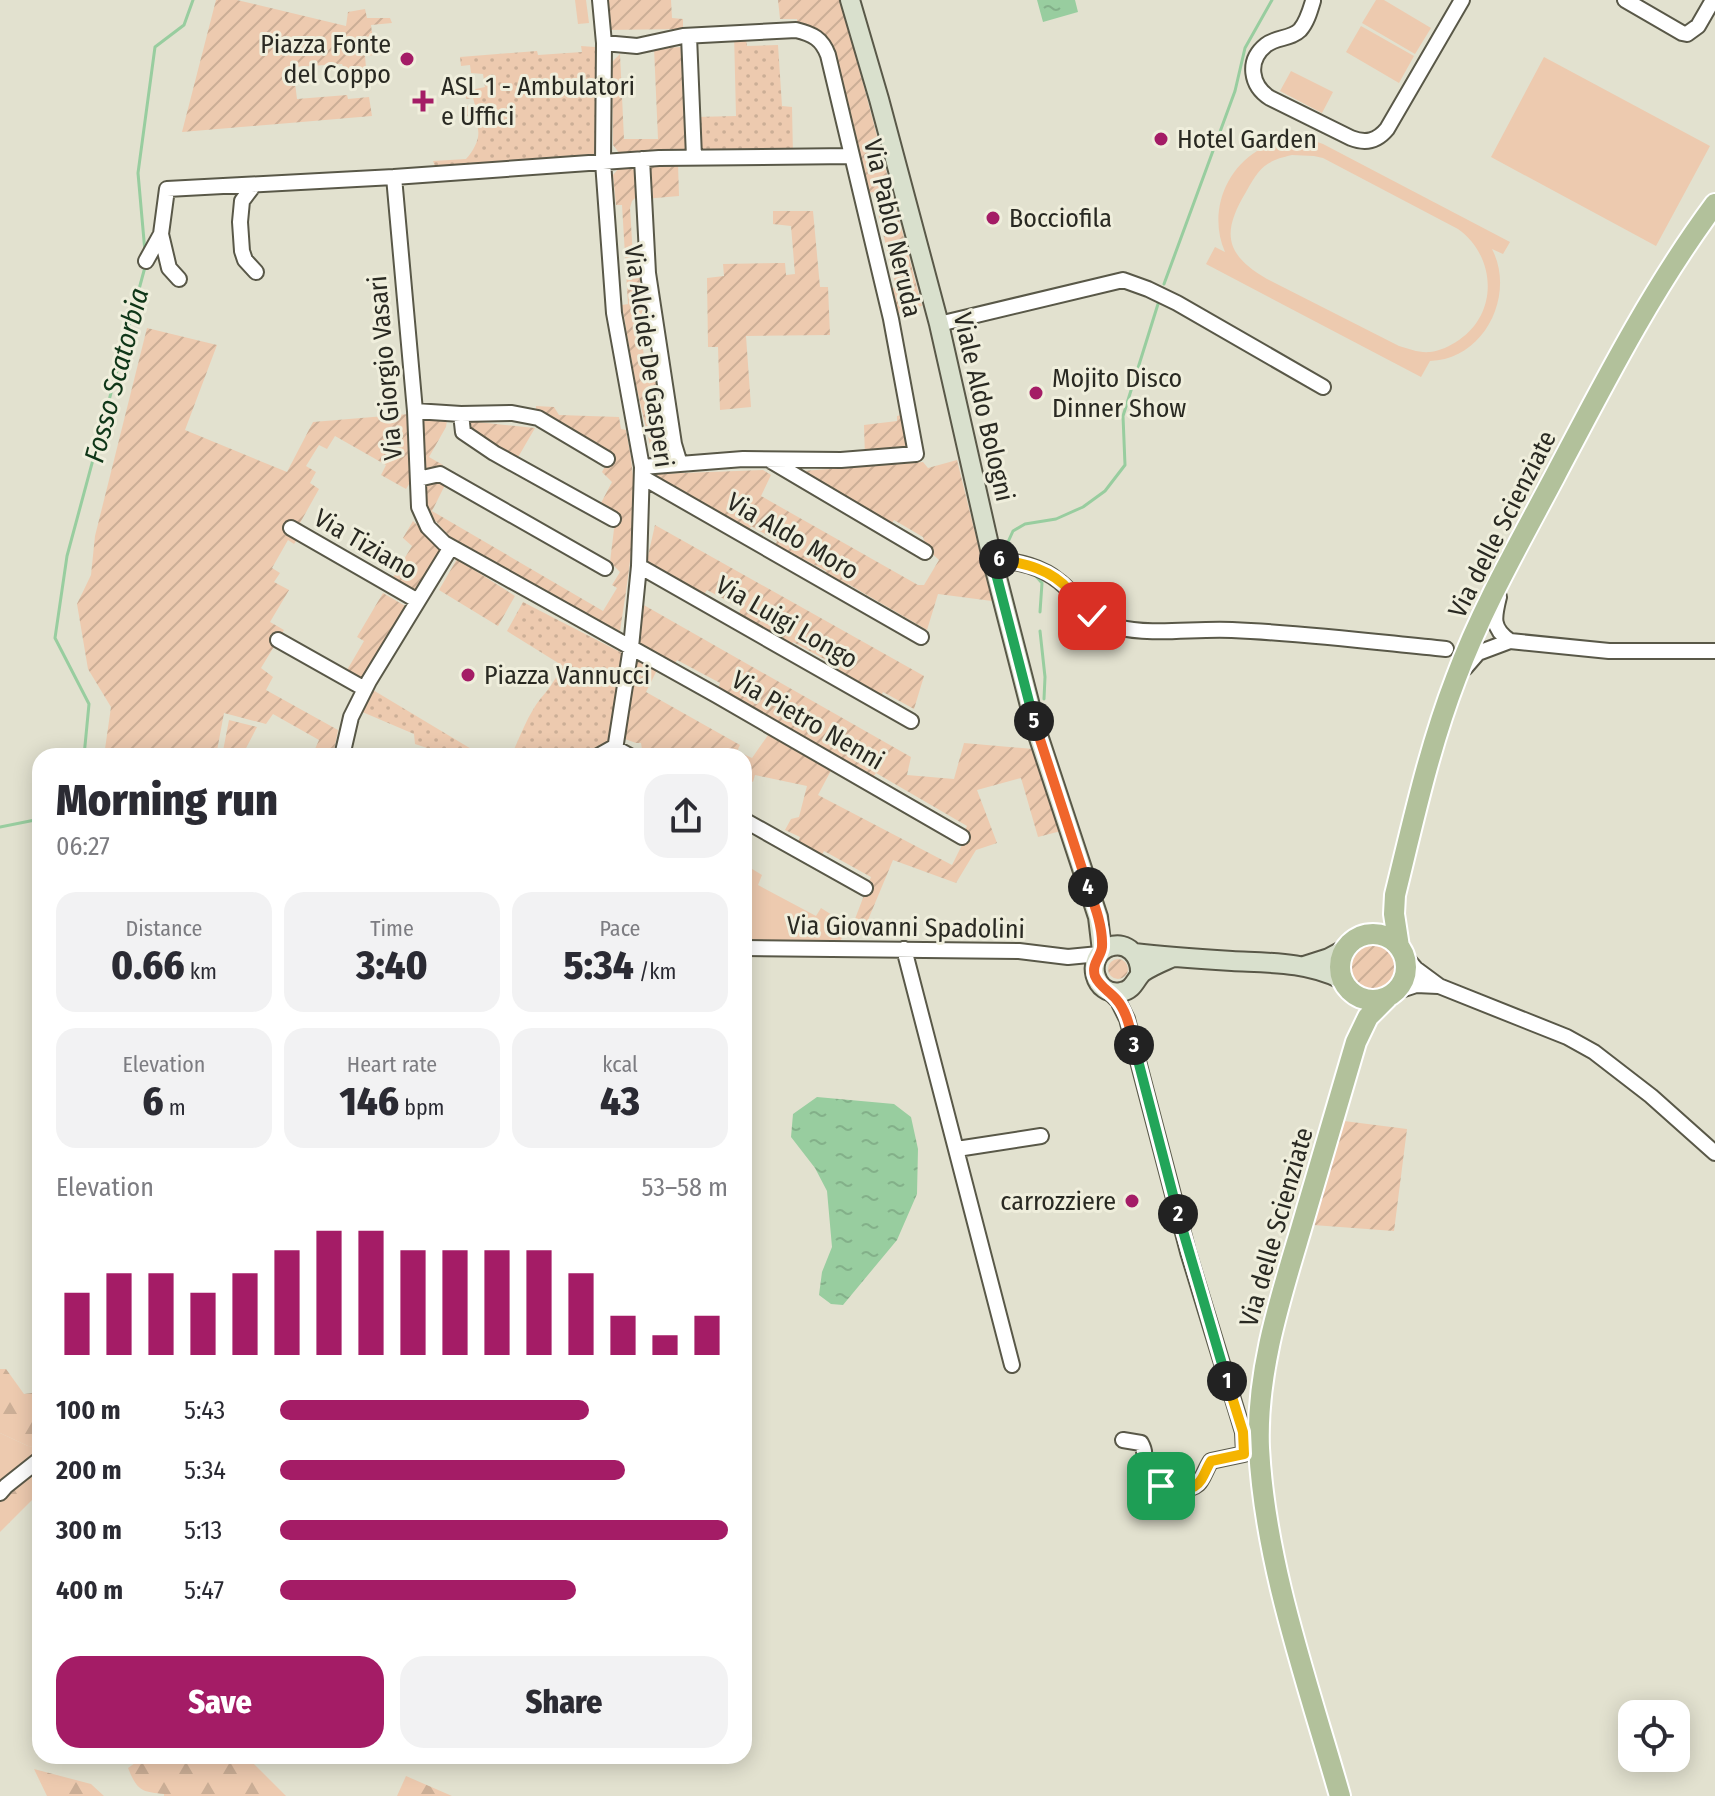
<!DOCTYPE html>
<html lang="en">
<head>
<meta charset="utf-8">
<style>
	body { margin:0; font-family:"Fira Sans Condensed",sans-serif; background:#f2f2f3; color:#2b2b33; height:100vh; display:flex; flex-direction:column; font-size:30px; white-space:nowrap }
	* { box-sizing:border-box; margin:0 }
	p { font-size:26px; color:#7c7c81 }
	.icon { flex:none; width:44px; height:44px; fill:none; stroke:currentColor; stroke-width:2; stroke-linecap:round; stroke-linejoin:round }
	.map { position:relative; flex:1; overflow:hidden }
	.drawer { position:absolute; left:32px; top:748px; width:720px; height:1016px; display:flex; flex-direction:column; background:#fff; border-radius:24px; box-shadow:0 4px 20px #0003 }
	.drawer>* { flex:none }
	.buttons { position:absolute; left:1618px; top:1700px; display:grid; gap:16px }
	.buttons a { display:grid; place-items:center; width:72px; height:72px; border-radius:16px; background:#fff; box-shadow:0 4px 20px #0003; font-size:40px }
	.pin { position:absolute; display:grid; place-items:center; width:68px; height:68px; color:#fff; margin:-34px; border-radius:16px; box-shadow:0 4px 12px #0006 }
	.km { position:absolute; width:40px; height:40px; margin:-20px; border-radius:50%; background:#222; color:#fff; font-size:22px; line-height:40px; text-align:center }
	.round { display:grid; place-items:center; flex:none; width:84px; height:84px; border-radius:24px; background:#f2f2f3 }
	.head { display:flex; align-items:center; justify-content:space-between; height:136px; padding:0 24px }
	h1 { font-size:44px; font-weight:800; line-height:60px }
	.figures { display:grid; grid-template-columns:repeat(3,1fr); gap:12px; height:136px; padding:8px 24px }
	.figures div { display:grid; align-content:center; border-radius:20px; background:#f2f2f3; text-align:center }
	.figures b { font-size:40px; font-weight:800 }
	.figures small { font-size:22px; font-weight:400 }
	.figures p { font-size:22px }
	.chart { height:224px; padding:16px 24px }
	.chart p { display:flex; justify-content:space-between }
	.chart svg { width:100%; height:144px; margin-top:8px; stroke:#a41c66; stroke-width:6 }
	.button { display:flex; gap:16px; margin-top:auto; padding:16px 24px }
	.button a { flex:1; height:92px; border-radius:24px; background:#a41c66; color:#fff; font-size:32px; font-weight:800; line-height:92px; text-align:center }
	.button a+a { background:#f2f2f3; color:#2b2b33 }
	ul { padding:0 24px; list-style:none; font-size:26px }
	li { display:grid; grid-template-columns:128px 96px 1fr; align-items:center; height:60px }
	li i { height:20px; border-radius:10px; background:#a41c66 }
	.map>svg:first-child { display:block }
	.grass { fill:#edcaaf; fill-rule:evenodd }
	.forest { fill:url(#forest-firs) }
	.park { fill:url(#park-dots) }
	.garden { fill:url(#garden-furrows); fill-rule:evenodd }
	.water { fill:url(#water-ripples) }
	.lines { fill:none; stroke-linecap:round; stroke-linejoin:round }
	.stream { stroke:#98cd9f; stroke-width:3 }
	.minor-casing { stroke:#595848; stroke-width:18 }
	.secondary-casing { stroke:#595848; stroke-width:22 }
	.primary-casing { stroke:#fff; stroke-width:24 }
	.minor { stroke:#fff; stroke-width:14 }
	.secondary { stroke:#d9e0cd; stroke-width:18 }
	.primary { stroke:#b2c19b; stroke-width:20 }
	.split-1-casing { stroke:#fff; stroke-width:16 }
	.split-2-casing { stroke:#fff; stroke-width:16 }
	.split-3-casing { stroke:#fff; stroke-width:16 }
	.split-4-casing { stroke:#fff; stroke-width:16 }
	.split-5-casing { stroke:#fff; stroke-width:16 }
	.split-6-casing { stroke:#fff; stroke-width:16 }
	.split-7-casing { stroke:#fff; stroke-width:16 }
	.split-1 { stroke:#f5b400; stroke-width:10 }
	.split-2 { stroke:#22a559; stroke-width:10 }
	.split-3 { stroke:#22a559; stroke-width:10 }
	.split-4 { stroke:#f0652b; stroke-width:10 }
	.split-5 { stroke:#f0652b; stroke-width:10 }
	.split-6 { stroke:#22a559; stroke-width:10 }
	.split-7 { stroke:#f5b400; stroke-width:10 }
	.poi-dot { fill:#a41c66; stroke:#efeedc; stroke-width:3 }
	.labels { text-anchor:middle; stroke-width:6; stroke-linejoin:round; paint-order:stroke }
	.poi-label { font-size:26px; fill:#292922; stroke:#efeedc; text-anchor:start }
	.street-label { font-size:26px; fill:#292922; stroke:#efeedc }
	.water-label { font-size:28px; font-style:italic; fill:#0f3618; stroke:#efeedc }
</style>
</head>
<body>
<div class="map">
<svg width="1715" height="1796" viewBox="0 0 1715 1796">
	<defs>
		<pattern id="forest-firs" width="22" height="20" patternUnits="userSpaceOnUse" patternTransform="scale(2)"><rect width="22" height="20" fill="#edcaaf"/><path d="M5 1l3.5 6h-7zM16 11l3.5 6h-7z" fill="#cbae96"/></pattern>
		<pattern id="park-dots" width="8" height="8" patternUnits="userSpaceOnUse" patternTransform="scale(2)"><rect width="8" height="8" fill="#edcaaf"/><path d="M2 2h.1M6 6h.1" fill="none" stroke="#cbae96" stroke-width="1.8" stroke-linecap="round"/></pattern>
		<pattern id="garden-furrows" width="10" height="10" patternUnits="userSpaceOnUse" patternTransform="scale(2)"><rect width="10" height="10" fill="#edcaaf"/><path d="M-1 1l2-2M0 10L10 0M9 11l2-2" fill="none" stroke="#cbae96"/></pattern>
		<pattern id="water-ripples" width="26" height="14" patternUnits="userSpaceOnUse" patternTransform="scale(2)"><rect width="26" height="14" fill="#98cd9f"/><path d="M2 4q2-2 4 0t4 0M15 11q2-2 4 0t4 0" fill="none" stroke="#83b089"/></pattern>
	</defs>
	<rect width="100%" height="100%" fill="#e2e1cf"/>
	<path class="grass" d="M 575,0 L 586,0 L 589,23 L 578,24 Z
		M 1376,0 L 1384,0 L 1431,28 L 1415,54 L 1362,23 Z
		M 1361,26 L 1414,56 L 1399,83 L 1346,52 Z
		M 1544,57 L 1710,146 L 1656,246 L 1491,157 Z
		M 1291,71 L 1333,92 L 1322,113 L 1280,91 Z
		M 1293,138 L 1306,138 L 1323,144 L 1510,242 L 1503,254 L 1492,249 C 1516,295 1484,360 1430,361 L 1421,377 L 1206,264 L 1215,247 L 1225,252 C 1209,216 1223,172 1257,151 C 1268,144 1281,141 1293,138 ZM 1292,155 L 1314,156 L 1323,158 L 1458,229 C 1496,256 1499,313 1459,340 C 1450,346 1440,351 1430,352 C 1419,353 1409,349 1399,346 L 1267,279 C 1224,254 1222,232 1246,192 C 1259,168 1265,161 1292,155 Z
		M 744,864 L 762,875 L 758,885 L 816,916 L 821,908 L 848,925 L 838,946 L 744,943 Z
		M 0,1433 L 28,1446 L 40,1447 L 40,1452 L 0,1497 Z"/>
	<path class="forest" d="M 0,1369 L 6,1369 L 24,1394 L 40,1392 L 40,1447 L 28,1446 L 0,1433 Z
		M 40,1452 L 40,1492 L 0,1532 L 0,1497 Z
		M 145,1756 L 248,1756 L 249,1759 L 286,1796 L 164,1796 L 164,1794 C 141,1792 137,1790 128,1768 Z
		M 34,1769 L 91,1784 L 104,1796 L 47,1796 Z
		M 406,1776 L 452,1796 L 397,1796 Z"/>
	<path class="park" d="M 745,32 L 747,46 L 778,45 L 782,106 L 792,107 L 793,156 L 699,157 L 696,117 L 736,116 L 734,33 Z
		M 581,46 L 595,47 L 597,154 L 435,166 L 433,161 L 466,159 C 480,143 486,123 463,114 L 462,107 L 475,105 L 473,98 L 466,99 L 466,91 L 485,87 L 483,74 L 471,73 L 470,65 L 461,66 L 460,57 L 537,51 L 538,55 L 582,52 Z
		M 523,602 L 622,653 L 610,743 L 594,756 L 511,756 C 520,737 528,714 541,698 C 550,688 556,678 563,666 L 507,631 Z
		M 373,690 L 483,756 L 427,756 L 427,748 L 415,744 L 414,734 L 360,711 Z"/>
	<path class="garden" d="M 216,0 L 237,0 L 346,26 L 348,12 L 365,9 L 367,18 L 390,18 L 392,23 L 371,25 L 375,55 L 365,56 L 366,68 L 344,69 L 342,64 L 293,67 L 297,99 L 347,95 L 348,99 L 369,97 L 372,116 L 182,132 Z
		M 603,0 L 671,0 L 672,18 L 683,19 L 683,29 L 605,30 Z
		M 778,0 L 841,0 L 922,306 L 906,308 L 891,319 L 884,291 L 896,287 L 873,192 L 861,194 L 828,55 L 797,26 L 797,19 L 780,19 Z
		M 684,47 L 690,153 L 620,154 L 613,145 L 612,62 L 620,54 L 624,139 L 658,139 L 654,48 Z
		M 642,164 L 678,164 L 679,196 L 644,199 Z
		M 630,167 L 636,172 L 638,195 L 632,201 L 630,208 L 634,273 L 642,273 L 645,313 L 638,315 L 644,356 L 651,355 L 656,364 L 672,456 L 670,459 L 659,461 L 653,458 L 635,381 L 622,305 L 628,304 L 622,205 L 616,205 L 613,175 L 619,168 Z
		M 773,211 L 813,211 L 820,287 L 828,287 L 830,335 L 746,336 L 751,407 L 720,410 L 718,347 L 708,347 L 707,278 L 724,276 L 723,264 L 785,263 L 786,275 L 795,274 L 791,226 L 773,224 Z
		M 147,328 L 217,345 L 185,430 L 287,472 L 313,422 L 409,414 L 413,478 L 406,489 L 381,475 L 386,465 L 335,436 L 327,449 L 319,445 L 306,466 L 316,472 L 310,483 L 319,489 L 300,523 L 296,522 L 291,528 L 301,534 L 294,544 L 288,540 L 272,568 L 280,573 L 274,582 L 289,590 L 270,622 L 284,630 L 261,668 L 273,677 L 266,690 L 338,730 L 334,751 L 327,756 L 315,749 L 319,740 L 273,714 L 266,724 L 224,713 L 216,756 L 104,756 L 111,707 L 88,669 L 77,604 L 91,575 L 95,536 Z
		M 536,406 L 554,407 L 559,415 L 619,417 L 621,429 L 626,430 C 628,442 631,455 632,467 C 638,520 628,579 620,631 L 598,621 L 454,541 L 426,511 L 424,490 L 425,482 L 439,478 L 446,483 L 432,511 L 603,611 L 617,588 L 612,585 L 620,572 L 610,562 L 614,529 L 620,517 L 600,505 L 612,482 L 602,472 L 610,457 L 536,412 Z
		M 908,413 L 916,454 L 865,458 L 864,425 L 897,421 L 897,416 Z
		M 420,419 L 447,420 L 446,427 L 429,457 L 443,465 L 440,469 L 423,473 Z
		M 468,421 L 535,428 L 517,459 L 467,431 Z
		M 957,460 L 992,601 L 938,594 L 927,630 L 848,584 L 843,593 L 822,580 L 826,571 L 799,557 L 794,565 L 773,552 L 777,541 L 751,526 L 745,537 L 655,485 L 656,474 L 763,470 L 771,475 L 761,496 L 918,585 L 924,585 L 939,560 L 927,549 L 923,537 L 894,520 L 887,530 L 789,472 L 923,462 L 928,468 Z
		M 413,521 L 441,548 L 412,598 L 389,584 L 412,546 L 403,538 Z
		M 655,525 L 924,676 L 914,709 L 883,692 L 878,701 L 836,677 L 839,667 L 793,642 L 789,650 L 737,620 L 741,608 L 707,590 L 700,600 L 645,569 Z
		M 457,559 L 515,596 L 498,626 L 439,590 Z
		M 383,593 L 407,607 L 359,686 L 343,677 L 364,641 L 357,637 Z
		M 642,604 L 911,757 L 907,775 L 954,779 L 964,743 L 1034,749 L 1061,831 L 1038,837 L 1021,778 L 977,790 L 997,843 L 976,850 L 956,883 L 893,860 L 863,932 L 850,932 L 871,877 L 824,851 L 818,862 L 795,849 L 800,837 L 785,830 L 791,819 L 799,817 L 807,786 L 755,775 L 753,782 L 744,777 L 744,756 L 633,756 L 635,750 L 642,750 L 641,743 L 636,743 L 625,739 L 636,659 L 657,670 L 646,692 L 740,745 L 737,751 L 752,758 L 773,728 L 716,695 L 720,683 L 677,660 L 671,670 L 637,650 ZM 835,763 L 869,783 L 876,773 L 967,826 L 962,837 L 965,839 L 952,865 L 818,795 Z
		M 229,720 L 257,727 L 242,756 L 222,756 Z
		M1349 967a23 23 0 1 1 46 0a23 23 0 1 1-46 0Z
		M1108 969a10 10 0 1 1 20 0a10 10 0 1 1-20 0Z
		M 1344,1121 L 1407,1129 L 1394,1231 L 1313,1225 Z"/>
	<path class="water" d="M 1037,0 L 1075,0 L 1078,12 L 1043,22 Z
		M 817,1097 L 894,1104 L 911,1117 L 918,1149 L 917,1194 L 897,1240 L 843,1305 L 831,1304 L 819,1295 L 822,1272 L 832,1247 L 827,1191 L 815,1168 L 791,1137 L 793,1114 Z"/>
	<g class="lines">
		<path class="stream" d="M 145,252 L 138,173 L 155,47 L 184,25 L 193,0
			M 1164,284 L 1235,91 L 1245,48 L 1272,0
			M 1011,552 L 1008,542 L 1013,531 L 1025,524 L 1056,519 L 1083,507 L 1105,491 L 1125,465 L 1123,416 L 1158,304
			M 1035,575 L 1042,583 L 1040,612
			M 1040,631 L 1045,677 L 1044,699
			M 84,756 L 89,704 L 55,638 L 67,556 L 145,267
			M 0,827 L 40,819"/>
		<g class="minor-casing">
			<path id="minor" d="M 600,0 L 604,43 L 603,162 L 614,313 L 642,467 L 639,566 L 631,647 L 614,756
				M 1625,0 L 1682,33 L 1687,34 L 1698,26 L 1713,0
				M 1313,1 C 1310,11 1307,22 1300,30 C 1291,39 1276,37 1266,45 C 1246,61 1251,86 1270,98 L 1351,138 C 1366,144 1377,141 1387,129 L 1462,0
				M 689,36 L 694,157
				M 604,43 L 637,46 L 683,36 L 796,30 C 813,34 822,39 828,55 L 891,319 L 916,454 L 841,460 L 743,459 L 642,467
				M 852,156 L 659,158 L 394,177 L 415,411 L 419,507 L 428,527 L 444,543 L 716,695 L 962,837
				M 642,159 L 648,273 L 674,444 L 680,464
				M 254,185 L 242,201 L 240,222 L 242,251 L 245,260 L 256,272
				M 161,234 L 169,268 L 179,279
				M 146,261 L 161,234 L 167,189 L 394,177
				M 939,324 L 1123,280 L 1148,289 L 1177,303 L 1323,387
				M 415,411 L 461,414 L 512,413 L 538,418 L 607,459
				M 461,414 L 463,432 L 494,453 L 613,519
				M 771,461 L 925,552
				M 642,477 L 921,637
				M 418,479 L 440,474 L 605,568
				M 291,528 L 418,601
				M 992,558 C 1017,562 1040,565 1060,582 C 1081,599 1087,620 1116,627 C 1154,636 1194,628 1232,630 C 1304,633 1375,642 1446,649
				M 639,566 L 911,721
				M 1499,597 C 1494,617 1491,628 1510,641
				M 278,640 L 365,689
				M 1465,668 L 1478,653 L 1510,641 L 1609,651 L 1715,651
				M 614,747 L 630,756
				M 342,756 L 351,717 L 369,681 L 451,547
				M 598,756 L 614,747
				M 744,820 L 865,888
				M 744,948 L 1019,951 L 1068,957 L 1099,954
				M 904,949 L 1012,1365
				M 1404,955 L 1416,969 L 1439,986 L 1567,1037 L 1594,1052 L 1651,1096 L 1715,1153
				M 1108,991 L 1118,1001 L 1127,1019 L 1188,1252 L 1243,1432 L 1244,1454 L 1211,1461 C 1206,1468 1203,1479 1198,1484 C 1185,1495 1161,1486 1146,1483 L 1139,1474 L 1138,1468 C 1144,1458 1147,1454 1141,1443 L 1123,1440
				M 1395,992 L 1416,985 L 1438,986
				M 957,1149 L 1041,1136
				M 0,1493 L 6,1486 L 40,1459"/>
		</g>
		<g class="secondary-casing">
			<path id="secondary" d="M 850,0 L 879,99 L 939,324 L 992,558 L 1036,729 L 1098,917 L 1102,951
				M 1134,953 C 1167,957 1199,959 1232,961 C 1270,963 1307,962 1341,979
				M 1304,966 L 1329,958 L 1344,950
				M 1140,974 C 1141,957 1128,940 1109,947 C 1084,957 1094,997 1121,992 C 1134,990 1135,979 1143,972 C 1152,966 1162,962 1171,958"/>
		</g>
		<g class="primary-casing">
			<path id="primary" d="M1340 967a33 33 0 1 1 66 0a33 33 0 1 1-66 0Z
				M 1399,947 L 1394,914 L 1395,895 C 1413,822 1429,748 1456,678 C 1482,608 1520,542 1555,476 C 1604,383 1652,289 1715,204
				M 1340,1796 C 1308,1684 1265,1565 1259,1448 C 1256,1373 1280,1299 1301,1229 C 1319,1167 1338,1104 1356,1042 L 1368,1017 L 1387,998"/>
		</g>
		<use href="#minor" class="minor"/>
		<use href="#secondary" class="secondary"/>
		<use href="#primary" class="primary"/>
	</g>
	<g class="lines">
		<g class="split-1-casing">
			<path id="split-1" d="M 1161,1486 C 1174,1488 1192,1494 1201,1480 C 1205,1474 1207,1467 1211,1461 L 1244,1454 L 1243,1432 L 1227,1381"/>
		</g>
		<g class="split-2-casing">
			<path id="split-2" d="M 1178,1214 L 1227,1381"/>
		</g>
		<g class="split-3-casing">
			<path id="split-3" d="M 1134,1045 L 1178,1214"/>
		</g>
		<g class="split-4-casing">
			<path id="split-4" d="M 1088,887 C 1095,906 1103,927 1102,947 C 1101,957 1091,964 1095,976 C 1099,986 1109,991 1116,999 C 1127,1011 1130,1029 1134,1045"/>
		</g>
		<g class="split-5-casing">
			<path id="split-5" d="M 1034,721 L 1088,887"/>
		</g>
		<g class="split-6-casing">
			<path id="split-6" d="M 999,559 L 992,558 L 1034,721"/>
		</g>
		<g class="split-7-casing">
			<path id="split-7" d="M 999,559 C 1026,564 1051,569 1070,591 C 1078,599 1083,609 1092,616"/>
		</g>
		<use href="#split-1" class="split-1"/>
		<use href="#split-2" class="split-2"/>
		<use href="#split-3" class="split-3"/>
		<use href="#split-4" class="split-4"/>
		<use href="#split-5" class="split-5"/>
		<use href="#split-6" class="split-6"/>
		<use href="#split-7" class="split-7"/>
	</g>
	<g class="poi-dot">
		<circle cx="407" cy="59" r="8"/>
		<path d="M419 89h8v8h8v8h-8v8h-8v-8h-8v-8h8z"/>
		<circle cx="1161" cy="139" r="8"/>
		<circle cx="993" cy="218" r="8"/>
		<circle cx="1036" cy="393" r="8"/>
		<circle cx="468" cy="675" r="8"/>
		<circle cx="1132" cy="1201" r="8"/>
	</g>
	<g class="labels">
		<g class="poi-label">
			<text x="391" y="53" text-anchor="end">Piazza Fonte<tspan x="391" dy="30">del Coppo</tspan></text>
			<text x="441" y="95">ASL 1 - Ambulatori<tspan x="441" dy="30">e Uffici</tspan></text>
			<text x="1177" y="148">Hotel Garden</text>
			<text x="1009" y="227">Bocciofila</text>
			<text x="1052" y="387">Mojito Disco<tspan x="1052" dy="30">Dinner Show</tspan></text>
			<text x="484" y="684">Piazza Vannucci</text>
			<text x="1116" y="1210" text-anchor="end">carrozziere</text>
		</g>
		<g class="street-label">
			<text transform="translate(893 228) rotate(77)" y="9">Via Pablo Neruda</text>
			<text transform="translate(649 356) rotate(82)" y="9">Via Alcide De Gasperi</text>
			<text transform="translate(385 368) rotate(-95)" y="9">Via Giorgio Vasari</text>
			<text transform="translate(984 407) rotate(77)" y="9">Viale Aldo Bologni</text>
			<text transform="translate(1502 524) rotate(-63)" y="9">Via delle Scienziate</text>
			<text transform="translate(793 536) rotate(30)" y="9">Via Aldo Moro</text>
			<text transform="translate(366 544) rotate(30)" y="9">Via Tiziano</text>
			<text transform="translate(787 622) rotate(30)" y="9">Via Luigi Longo</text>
			<text transform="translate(808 720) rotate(30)" y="9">Via Pietro Nenni</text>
			<text transform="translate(906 927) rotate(1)" y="9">Via Giovanni Spadolini</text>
			<text transform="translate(1276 1227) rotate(-74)" y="9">Via delle Scienziate</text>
		</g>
		<g class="water-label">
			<text transform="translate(116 375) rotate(-75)" y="10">Fosso Scatorbia</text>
		</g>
	</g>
</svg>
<div class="buttons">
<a><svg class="icon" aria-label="locate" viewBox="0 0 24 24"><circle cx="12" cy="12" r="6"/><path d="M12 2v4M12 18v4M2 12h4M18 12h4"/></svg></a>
</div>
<div class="pin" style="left:1161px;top:1486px;background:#1e9e55"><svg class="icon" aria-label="arrive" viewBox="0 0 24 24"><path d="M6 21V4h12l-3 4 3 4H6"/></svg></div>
<div class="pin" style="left:1092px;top:616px;background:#d93025"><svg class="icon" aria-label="check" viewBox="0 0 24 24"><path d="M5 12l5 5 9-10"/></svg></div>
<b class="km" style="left:1227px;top:1381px">1</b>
<b class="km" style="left:1178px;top:1214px">2</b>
<b class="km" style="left:1134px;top:1045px">3</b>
<b class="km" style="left:1088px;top:887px">4</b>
<b class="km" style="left:1034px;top:721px">5</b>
<b class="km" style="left:999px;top:559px">6</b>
<section class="drawer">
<div class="head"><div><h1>Morning run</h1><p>06:27</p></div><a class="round"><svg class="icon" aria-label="share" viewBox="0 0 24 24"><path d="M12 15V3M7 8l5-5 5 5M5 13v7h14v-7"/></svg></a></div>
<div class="figures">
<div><p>Distance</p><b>0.66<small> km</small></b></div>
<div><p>Time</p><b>3:40</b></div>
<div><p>Pace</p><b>5:34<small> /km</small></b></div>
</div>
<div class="figures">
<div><p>Elevation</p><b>6<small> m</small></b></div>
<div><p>Heart rate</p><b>146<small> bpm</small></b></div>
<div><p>kcal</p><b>43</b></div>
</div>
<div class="chart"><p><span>Elevation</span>53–58 m</p>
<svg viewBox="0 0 160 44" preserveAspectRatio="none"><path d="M5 44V25M15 44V19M25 44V19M35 44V25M45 44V19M55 44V12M65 44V6M75 44V6M85 44V12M95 44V12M105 44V12M115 44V12M125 44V19M135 44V32M145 44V38M155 44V32"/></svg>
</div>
<ul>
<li><b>100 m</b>5:43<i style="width:69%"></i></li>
<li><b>200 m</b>5:34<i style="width:77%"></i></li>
<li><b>300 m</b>5:13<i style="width:100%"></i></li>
<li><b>400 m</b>5:47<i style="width:66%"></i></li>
</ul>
<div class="button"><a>Save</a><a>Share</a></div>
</section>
</div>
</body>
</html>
